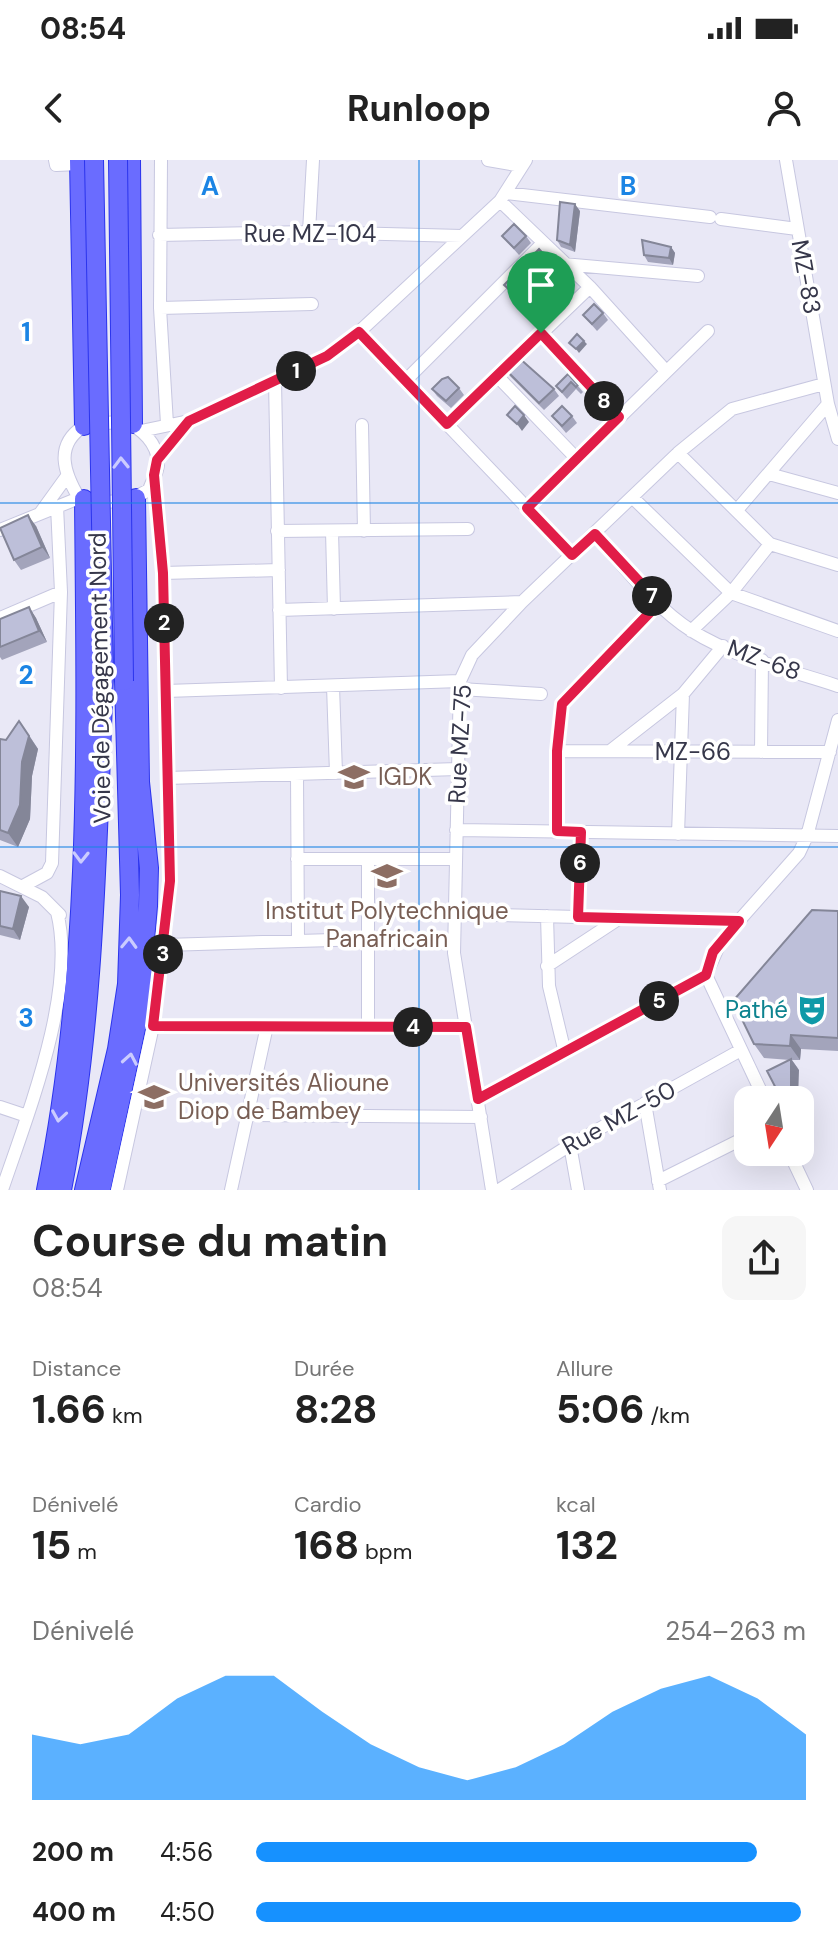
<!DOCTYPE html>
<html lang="fr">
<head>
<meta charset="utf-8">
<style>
	body { margin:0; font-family:"DM Sans",sans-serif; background:#f6f6f6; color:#222; height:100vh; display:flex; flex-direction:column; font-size:30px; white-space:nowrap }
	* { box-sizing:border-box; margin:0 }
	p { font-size:26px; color:#767676 }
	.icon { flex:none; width:44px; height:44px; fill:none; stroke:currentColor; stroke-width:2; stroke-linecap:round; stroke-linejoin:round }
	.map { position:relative; height:1030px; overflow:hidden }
	.details { display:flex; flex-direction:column; background:#fff; flex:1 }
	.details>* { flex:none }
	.needle { width:52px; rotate:192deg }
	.tools { position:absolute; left:734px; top:926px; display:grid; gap:16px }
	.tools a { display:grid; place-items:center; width:80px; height:80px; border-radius:16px; background:#fff; box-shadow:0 8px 32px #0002; font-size:40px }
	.pin { position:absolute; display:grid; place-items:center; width:68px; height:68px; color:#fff; margin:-82px -34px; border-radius:50% 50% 50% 0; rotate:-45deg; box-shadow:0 0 8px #0007 }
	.pin .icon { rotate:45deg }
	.km { position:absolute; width:40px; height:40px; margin:-20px; border-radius:50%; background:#222; color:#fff; font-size:22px; line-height:40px; text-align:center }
	.round { display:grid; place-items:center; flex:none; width:84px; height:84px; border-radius:16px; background:#f6f6f6 }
	.head { display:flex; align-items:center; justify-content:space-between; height:136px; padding:0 32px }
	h1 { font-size:44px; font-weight:700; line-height:60px }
	.metrics { display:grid; grid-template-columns:repeat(3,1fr); gap:12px; height:136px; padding:8px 32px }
	.metrics div { display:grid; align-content:center }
	.metrics b { font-size:40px; font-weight:700 }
	.metrics small { font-size:22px; font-weight:400 }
	.metrics p { font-size:22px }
	.chart { height:224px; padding:16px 32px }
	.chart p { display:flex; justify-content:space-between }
	.chart svg { width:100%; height:144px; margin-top:8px; fill:#1691ff; opacity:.7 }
	ul { padding:0 32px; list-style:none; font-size:26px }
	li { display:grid; grid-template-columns:128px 96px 1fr; align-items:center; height:60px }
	li i { height:20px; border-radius:10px; background:#1691ff }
	.status { display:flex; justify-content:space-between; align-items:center; height:56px; padding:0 40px; background:#fff; direction:ltr }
	.status svg { height:22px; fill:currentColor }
	header { display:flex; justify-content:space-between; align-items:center; height:104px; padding:0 32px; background:#fff; font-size:36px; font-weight:700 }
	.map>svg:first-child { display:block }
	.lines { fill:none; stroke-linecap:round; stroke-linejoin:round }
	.minor-casing { stroke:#c7c7e0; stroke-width:14 }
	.highway-casing { stroke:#2b34ed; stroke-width:20 }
	.minor { stroke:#fff; stroke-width:12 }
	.highway { stroke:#6a6cff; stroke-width:18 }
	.highway-bridge-casing { stroke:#2b34ed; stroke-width:20; stroke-linecap:butt }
	.highway-bridge { stroke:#6a6cff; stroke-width:18 }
	.wall { fill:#a3a4bb }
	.shaded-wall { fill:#848698 }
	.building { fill:#bdbfd9; stroke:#848698; stroke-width:2 }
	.oneway { stroke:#cbccff }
	.route-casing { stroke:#fff; stroke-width:16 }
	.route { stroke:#e11d48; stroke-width:10 }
	.grid { fill:none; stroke:#1b84e4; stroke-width:2; stroke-opacity:0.55 }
	.labels { text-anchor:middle; stroke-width:7; stroke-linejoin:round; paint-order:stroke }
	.street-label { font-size:24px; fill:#36374a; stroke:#fff }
	.education-label { font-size:24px; fill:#785e54; stroke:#fff; text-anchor:start }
	.culture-label { font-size:24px; fill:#0d838f; stroke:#fff; text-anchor:end }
	.grid-label { font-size:26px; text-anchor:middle; font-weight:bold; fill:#1b84e4; stroke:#fff; stroke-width:7; stroke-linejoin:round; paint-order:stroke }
</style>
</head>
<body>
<div class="status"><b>08:54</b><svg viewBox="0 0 49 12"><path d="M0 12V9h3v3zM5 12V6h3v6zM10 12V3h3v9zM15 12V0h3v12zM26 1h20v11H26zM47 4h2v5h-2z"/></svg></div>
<header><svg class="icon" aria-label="back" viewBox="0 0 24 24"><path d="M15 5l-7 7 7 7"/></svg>Runloop<svg class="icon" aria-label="person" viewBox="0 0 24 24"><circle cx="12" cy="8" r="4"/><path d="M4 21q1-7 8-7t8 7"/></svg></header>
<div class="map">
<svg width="838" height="1030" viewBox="0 0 838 1030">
	<rect width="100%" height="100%" fill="#e9e8f6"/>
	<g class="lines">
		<g class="minor-casing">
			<path id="minor" d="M 55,0 L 56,5 L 79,4
				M 161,0 L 160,148 L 167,264
				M 488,0 L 521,6
				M 786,0 L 828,244 L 838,279
				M 506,33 L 710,57
				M 500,41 L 590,127 L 666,211
				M 721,59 L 797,69
				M 309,72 L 313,0
				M 159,75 L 309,72 L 462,76
				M 563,104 L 698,116
				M 160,148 L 312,144
				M 359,172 L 572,395
				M 541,173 L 619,257
				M 498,217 L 577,299
				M 275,221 L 281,528
				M 405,221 L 543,83
				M 123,261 C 141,267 159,284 158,305 C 158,312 151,323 149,330 C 127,343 104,345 79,338 C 64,313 54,285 84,266 Z
				M 447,264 L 590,127
				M 362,265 L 364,371
				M 141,271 L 189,261 L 327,196 L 359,172 L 500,41 L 526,0
				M 678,293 L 770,384 L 838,405
				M 157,300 L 189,261
				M 769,314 L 838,333
				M 633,338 L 731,433 L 838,471
				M 527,348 L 708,171
				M 737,350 L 828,244
				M 41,352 L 67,316
				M 0,370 L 79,338
				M 277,371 L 468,369
				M 332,371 L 334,449
				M 595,374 C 625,407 654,447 692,471 C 735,498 790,510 838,526
				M 163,413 L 279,410
				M 279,450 L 522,442
				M 0,458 L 61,432
				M 691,471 L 731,433 L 770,384
				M 333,526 L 336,613
				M 460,529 L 541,534
				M 166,531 L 460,521
				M 557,591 L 830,592
				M 610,591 L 683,534 L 723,486
				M 761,592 L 762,500
				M 297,614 L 298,781
				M 167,618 L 458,609
				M 456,670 L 838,676
				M 557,671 L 557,591 L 562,544 L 659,443
				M 678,674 L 683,534
				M 297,699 L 456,699
				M 368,699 L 368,866
				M 0,716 L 42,737 L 60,755
				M 23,726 L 47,713 L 52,703 L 61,432 L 57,346
				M 455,754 L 739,761
				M 547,756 L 549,826 L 565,893
				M 578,757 L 581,672
				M 165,785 L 368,779
				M 547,806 L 620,758
				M 706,815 L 765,940
				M 153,866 L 466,867
				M 478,939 L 706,815 L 721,781 L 799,693 L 807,676 L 838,560
				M 645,943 L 660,1030
				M 0,947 L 27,956
				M 249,955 L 481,957
				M 570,985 L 578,1030
				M 789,992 L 807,1030
				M 658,1021 L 748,976
				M 2,1030 C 28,953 77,831 57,752
				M 117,1030 L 153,866 L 170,721 L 163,413 L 154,315
				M 231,1030 L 267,866
				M 492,1030 L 454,793 L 460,521 L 472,495 L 522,442 L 678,293 L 732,249 L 824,224
				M 499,1030 L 570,985 L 741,890"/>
		</g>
		<g class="highway-casing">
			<path id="highway" d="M 79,0 L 84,266
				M 131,0 L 133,264
				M 46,1030 C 92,803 86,570 84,339
				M 62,1030 C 95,860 97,689 104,516
				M 84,1030 L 117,889 L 127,824 L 130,735 L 124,521
				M 101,1030 L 138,859 L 148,746 L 149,708 L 140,622 L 136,338"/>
		</g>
		<use href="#minor" class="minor"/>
		<use href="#highway" class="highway"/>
		<g class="highway-bridge-casing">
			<path id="highway-bridge" d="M 94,0 L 104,516
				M 118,0 L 124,521"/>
		</g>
		<use href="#highway-bridge" class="highway-bridge"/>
	</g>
	<path class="wall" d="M 580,51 L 575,92 L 561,87 L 557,80 Z
		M 502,76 L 526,76 L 531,83 L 519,95 Z
		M 671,87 L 675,93 L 673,105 L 648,102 L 644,95 Z
		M 548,99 L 553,105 L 517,139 L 504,125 Z
		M 603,153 L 608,160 L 597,171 L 583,155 Z
		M 505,209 L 554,229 L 559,236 L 544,250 L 510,216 Z
		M 568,214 L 583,232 L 581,234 L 576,229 L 567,239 L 556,226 Z
		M 459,228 L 464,235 L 451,248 L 437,236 L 432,229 Z
		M 552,256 L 572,256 L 577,263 L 566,273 Z
		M 36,366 L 50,398 L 21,410 L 14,400 Z
		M 29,447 L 36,458 L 47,482 L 2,500 L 0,497 L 0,459 Z
		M 29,575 L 38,589 L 32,616 L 30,659 L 18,687 L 0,680 L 0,579 L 6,580 Z
		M 0,731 L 29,747 L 20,780 L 0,775 Z
		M 838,751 L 838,891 L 801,889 L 800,900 L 792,900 L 799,910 L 790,900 L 764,898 L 754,884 Z"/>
	<path class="shaded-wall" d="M 575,44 L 580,51 L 575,92 L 570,85 Z
		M 671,87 L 675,93 L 673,105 L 669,98 Z
		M 584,181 L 587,184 L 579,193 L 576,189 Z
		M 524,255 L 529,262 L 522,271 L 517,264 Z
		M 28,355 L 36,366 L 50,398 L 42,387 Z
		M 29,447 L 36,458 L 47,482 L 39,471 Z
		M 19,561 L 38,589 L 32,616 L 30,659 L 18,687 L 8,673 Z
		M 21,736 L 29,747 L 20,780 L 13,769 Z
		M 791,875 L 801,889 L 800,900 L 790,886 Z
		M 791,899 L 799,910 L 798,940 L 791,940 Z"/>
	<path class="building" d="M 560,42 L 575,44 L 570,85 L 557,80 Z
		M 514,64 L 526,76 L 514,88 L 502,76 Z
		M 642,80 L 671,87 L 669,98 L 644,95 Z
		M 539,89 L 548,99 L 513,133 L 504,125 Z
		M 594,144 L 603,153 L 592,164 L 583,155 Z
		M 577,174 L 584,181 L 576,189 L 569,183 Z
		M 518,197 L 554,229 L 539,243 L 505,209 Z
		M 568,214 L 578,225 L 576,227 L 571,222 L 562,232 L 556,226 Z
		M 448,217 L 459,228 L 446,241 L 432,229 L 442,219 Z
		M 515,246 L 524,255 L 517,264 L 507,255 Z
		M 562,246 L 572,256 L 562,266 L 552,256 Z
		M 28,355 L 42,387 L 14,400 L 0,368 Z
		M 29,447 L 39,471 L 0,487 L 0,459 Z
		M 19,561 L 29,576 L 22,602 L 20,645 L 8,673 L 0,670 L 0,579 L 6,580 Z
		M 0,731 L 21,736 L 13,769 L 0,766 Z
		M 812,750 L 838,751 L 838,878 L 791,875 L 790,886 L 754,884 L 733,841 Z
		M 791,899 L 791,940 L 782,940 L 767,911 Z"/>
	<defs><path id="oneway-chevron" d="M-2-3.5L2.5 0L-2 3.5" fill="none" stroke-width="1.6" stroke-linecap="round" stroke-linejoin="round" transform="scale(2)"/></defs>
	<g class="oneway">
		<use href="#oneway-chevron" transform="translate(121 303) rotate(-91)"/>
		<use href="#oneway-chevron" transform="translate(81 697) rotate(91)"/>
		<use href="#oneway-chevron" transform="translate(129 783) rotate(-88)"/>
		<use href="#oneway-chevron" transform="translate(130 899) rotate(-80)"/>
		<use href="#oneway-chevron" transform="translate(59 956) rotate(99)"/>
	</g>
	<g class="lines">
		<g class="route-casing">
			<path id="route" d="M 359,172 L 447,264 L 541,173 L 619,257 L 527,348 L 572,395 L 595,374 L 659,443 L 562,544 L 557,591 L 557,671 L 581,672 L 578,757 L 739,761 L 713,792 L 706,815 L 478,939 L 466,867 L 153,866 L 170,721 L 163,413 L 154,315 L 157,300 L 189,261 L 327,196 Z"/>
		</g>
		<use href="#route" class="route"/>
	</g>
	<path class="grid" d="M 419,0 L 419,1030M 0,343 L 838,343M 0,687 L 838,687"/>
	<defs>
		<g id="university-bare" transform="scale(2.4)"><path d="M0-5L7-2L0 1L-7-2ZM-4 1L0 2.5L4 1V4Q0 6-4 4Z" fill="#8d6e63" stroke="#fff" stroke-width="2.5" paint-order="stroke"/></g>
		<g id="theatre-bare" transform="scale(2.4)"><path d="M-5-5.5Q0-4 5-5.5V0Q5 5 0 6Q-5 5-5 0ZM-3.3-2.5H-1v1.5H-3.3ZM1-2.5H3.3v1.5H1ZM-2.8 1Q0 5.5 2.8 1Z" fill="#0f9aa8" stroke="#fff" stroke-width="2.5" paint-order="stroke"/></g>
	</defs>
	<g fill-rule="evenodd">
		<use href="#university-bare" x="354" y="617"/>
		<use href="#university-bare" x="387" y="716"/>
		<use href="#theatre-bare" x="812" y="850"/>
		<use href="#university-bare" x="154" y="937"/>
	</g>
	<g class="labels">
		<g class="street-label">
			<text x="310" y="82">Rue MZ-104</text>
			<text transform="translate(806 117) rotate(80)" y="8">MZ-83</text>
			<text transform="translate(764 500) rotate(20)" y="8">MZ-68</text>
			<text transform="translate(100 518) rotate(-91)" y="8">Voie de Dégagement Nord</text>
			<text transform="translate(460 584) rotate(-87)" y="8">Rue MZ-75</text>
			<text x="693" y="600">MZ-66</text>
			<text transform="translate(619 958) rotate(-29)" y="8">Rue MZ-50</text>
		</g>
		<g class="education-label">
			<text x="378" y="625">IGDK</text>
			<text x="387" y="759" text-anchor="middle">Institut Polytechnique<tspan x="387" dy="28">Panafricain</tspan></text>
			<text x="178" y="931">Universités Alioune<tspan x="178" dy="28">Diop de Bambey</tspan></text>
		</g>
		<g class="culture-label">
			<text x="788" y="858">Pathé</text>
		</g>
	</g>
	<g class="grid-label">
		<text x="210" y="35">A</text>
		<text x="628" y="35">B</text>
		<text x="26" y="181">1</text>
		<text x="26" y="524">2</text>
		<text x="26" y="867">3</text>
	</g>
</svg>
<div class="tools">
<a><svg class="needle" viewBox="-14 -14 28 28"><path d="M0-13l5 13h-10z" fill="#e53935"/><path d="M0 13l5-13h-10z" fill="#767676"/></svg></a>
</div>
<div class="pin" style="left:541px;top:173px;background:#1e9e55"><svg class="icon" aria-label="arrive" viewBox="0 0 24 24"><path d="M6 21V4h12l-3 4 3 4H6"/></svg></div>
<b class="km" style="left:296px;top:211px">1</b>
<b class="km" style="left:164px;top:463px">2</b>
<b class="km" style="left:163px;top:794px">3</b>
<b class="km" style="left:413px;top:867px">4</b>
<b class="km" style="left:659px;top:841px">5</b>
<b class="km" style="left:580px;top:703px">6</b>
<b class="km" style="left:652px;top:436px">7</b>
<b class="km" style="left:604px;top:241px">8</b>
</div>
<section class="details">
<div class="head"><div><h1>Course du matin</h1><p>08:54</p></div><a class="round"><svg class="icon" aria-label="share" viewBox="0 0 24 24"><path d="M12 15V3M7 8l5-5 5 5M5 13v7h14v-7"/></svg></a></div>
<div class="metrics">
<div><p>Distance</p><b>1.66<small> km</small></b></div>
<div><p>Durée</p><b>8:28</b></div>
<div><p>Allure</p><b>5:06<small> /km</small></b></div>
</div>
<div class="metrics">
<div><p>Dénivelé</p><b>15<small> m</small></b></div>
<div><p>Cardio</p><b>168<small> bpm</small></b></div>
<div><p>kcal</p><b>132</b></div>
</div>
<div class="chart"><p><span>Dénivelé</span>254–263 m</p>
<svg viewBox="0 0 160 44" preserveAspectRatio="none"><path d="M0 44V24L10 27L20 24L30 13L40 6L50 6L60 17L70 27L80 34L90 38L100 34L110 27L120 17L130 10L140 6L150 13L160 24V44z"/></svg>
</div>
<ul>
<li><b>200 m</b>4:56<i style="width:91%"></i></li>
<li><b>400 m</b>4:50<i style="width:99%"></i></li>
</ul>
</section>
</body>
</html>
